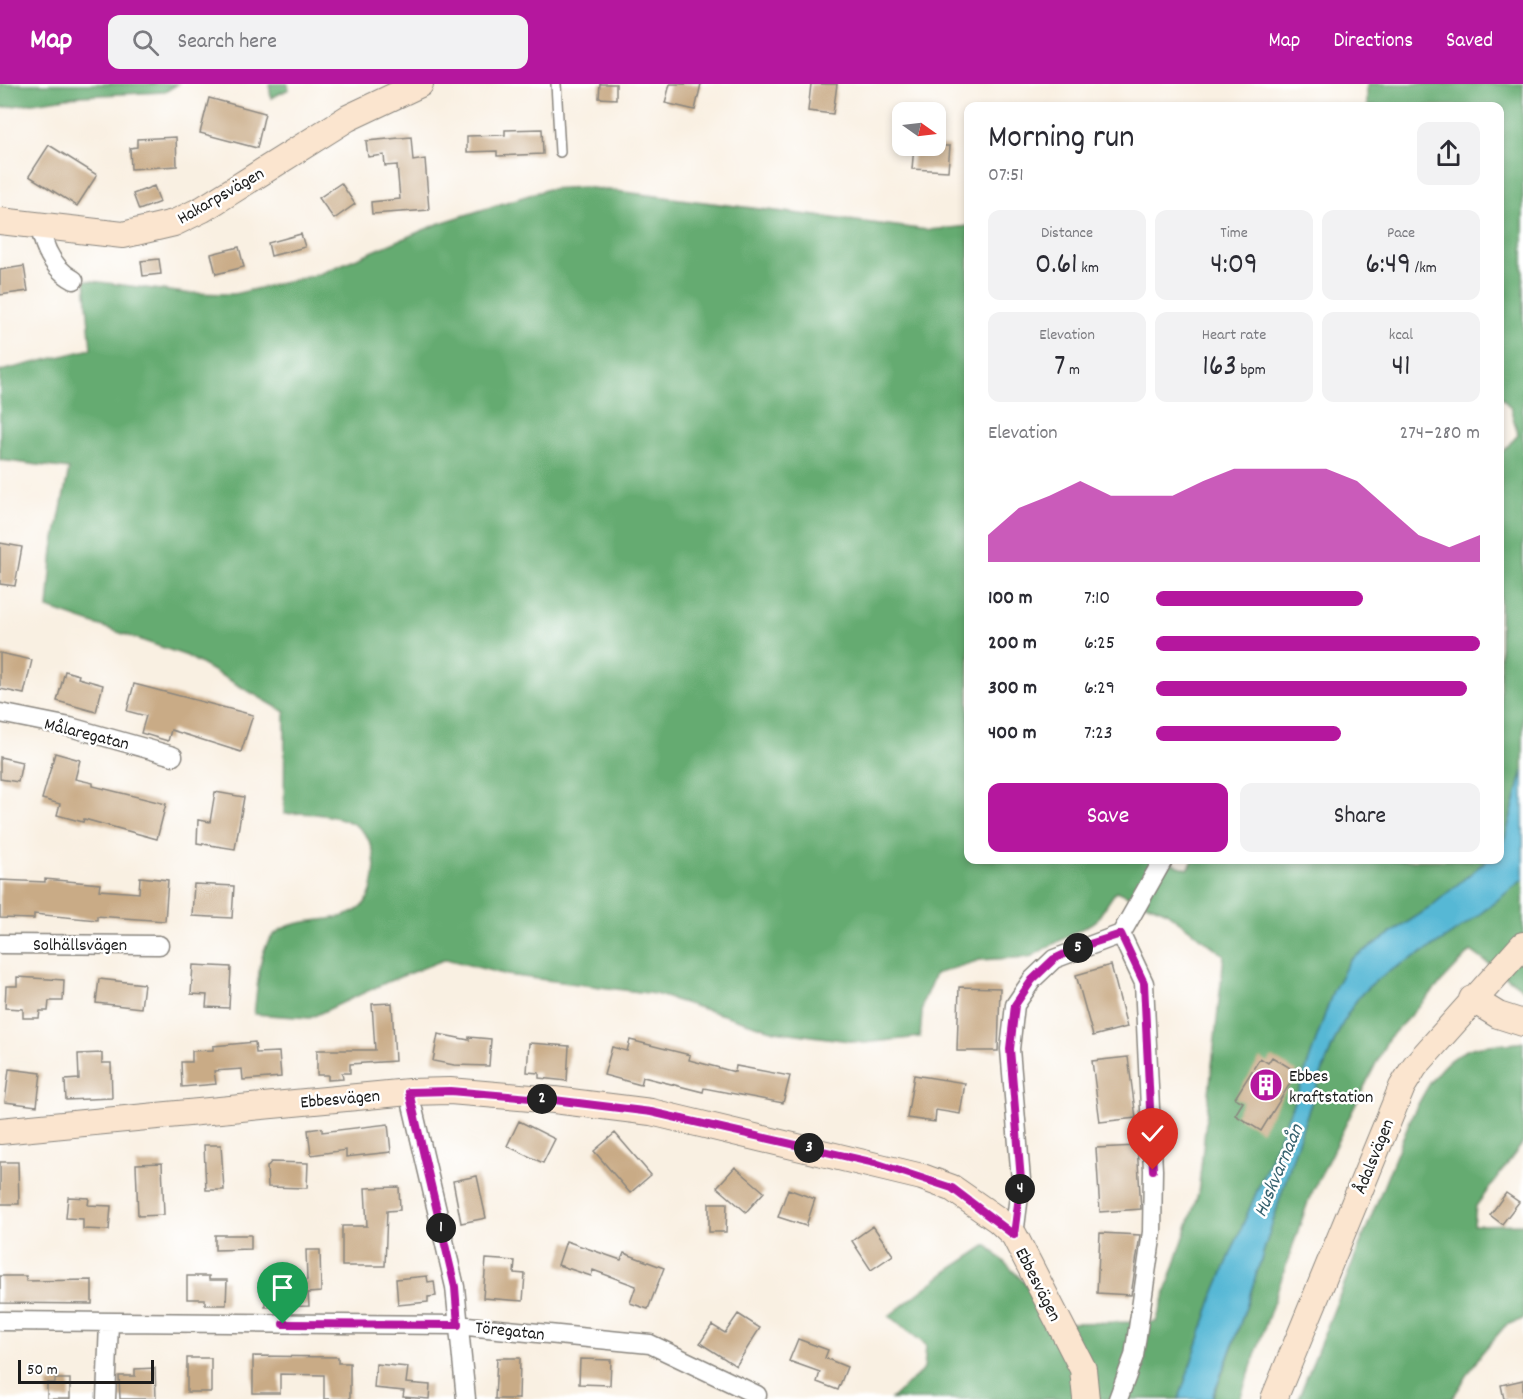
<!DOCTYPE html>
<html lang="en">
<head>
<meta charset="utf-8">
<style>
	body { margin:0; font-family:Dekko,sans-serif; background:#f2f2f3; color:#2b2b33; height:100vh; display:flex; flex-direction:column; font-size:22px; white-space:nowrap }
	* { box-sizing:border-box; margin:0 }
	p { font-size:20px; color:#7c7c81 }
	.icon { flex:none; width:33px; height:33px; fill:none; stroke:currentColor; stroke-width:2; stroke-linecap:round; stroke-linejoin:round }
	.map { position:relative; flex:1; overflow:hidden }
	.sheet { position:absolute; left:964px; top:18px; width:540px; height:762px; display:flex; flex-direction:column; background:#fff; border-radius:12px; box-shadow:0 3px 9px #0003 }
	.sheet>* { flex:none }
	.needle { width:39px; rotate:104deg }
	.buttons { position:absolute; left:892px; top:18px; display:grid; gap:12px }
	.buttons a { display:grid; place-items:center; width:54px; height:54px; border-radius:12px; background:#fff; box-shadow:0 3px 9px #0003; font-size:30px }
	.scale { position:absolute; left:18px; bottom:15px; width:136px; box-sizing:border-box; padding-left:6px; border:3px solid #1c1c1c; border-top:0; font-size:16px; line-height:21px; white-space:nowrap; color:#1c1c1c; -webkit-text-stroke:4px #fff; paint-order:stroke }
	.pin { position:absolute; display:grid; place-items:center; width:51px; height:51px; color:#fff; margin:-62px -26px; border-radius:50% 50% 50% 0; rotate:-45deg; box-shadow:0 0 6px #0007 }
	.pin .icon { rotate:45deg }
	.km { position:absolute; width:30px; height:30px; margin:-15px; border-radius:50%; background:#222; color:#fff; font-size:16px; line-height:30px; text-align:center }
	.round { display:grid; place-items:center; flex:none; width:63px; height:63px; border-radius:12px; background:#f2f2f3 }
	.overview { display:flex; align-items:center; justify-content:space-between; height:102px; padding:0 24px }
	h1 { font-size:33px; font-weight:600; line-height:45px }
	.metrics { display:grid; grid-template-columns:repeat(3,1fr); gap:9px; height:102px; padding:6px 24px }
	.metrics div { display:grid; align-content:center; border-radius:12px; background:#f2f2f3; text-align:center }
	.metrics b { font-size:30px; font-weight:600 }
	.metrics small { font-size:16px; font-weight:400 }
	.metrics p { font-size:16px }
	.chart { height:168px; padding:12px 24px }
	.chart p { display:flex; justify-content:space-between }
	.chart svg { width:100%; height:108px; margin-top:6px; fill:#b5179e; opacity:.7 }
	.action { display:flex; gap:12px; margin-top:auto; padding:12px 24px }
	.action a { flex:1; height:69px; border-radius:12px; background:#b5179e; color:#fff; font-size:24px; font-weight:600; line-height:69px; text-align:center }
	.action a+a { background:#f2f2f3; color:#2b2b33 }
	ul { padding:0 24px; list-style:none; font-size:20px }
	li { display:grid; grid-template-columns:96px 72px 1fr; align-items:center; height:45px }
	li i { height:15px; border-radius:8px; background:#b5179e }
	header { display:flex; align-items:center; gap:36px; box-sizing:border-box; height:84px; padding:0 30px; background:#b5179e; color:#fff }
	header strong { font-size:28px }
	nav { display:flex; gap:33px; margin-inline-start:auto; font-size:21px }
	.search { width:420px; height:54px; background:#f2f2f3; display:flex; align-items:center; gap:15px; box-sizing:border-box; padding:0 21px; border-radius:12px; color:#7c7c81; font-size:22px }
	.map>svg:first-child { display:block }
	.forest { fill:#65ab71; stroke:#406446; stroke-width:1.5 }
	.water { fill:#56b8d5; stroke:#396a78; stroke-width:1.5 }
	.building { fill:#c9ab86 }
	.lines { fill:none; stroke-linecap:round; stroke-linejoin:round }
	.lane-casing { stroke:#8a867f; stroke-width:12 }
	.street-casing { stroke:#8a867f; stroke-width:21 }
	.secondary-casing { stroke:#8a867f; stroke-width:28 }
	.lane { stroke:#fff; stroke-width:9 }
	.street { stroke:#fff; stroke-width:18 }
	.secondary { stroke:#fbe5cf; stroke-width:26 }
	.route-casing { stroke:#fff; stroke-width:12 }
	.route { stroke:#b5179e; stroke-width:8 }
	.labels { text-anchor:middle; stroke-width:5; stroke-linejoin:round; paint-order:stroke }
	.street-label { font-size:18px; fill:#1c1c1c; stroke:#fff }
	.poi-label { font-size:18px; fill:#1c1c1c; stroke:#fff; text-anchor:start }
	.water-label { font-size:20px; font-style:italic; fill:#36626f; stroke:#fff }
</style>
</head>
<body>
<header>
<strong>Map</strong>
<div class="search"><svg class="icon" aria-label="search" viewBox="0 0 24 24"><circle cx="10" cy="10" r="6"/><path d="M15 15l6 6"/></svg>Search here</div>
<nav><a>Map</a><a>Directions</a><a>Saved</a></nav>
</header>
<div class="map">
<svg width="1523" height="1315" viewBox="0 0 1523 1315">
	<rect width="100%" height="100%" fill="#fff"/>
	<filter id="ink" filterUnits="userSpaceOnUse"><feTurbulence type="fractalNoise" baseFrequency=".0167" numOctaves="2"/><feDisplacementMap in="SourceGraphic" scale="12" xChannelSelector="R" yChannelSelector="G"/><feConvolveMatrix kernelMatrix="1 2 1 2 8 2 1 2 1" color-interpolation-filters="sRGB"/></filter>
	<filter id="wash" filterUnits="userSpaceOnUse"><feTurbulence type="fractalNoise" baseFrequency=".008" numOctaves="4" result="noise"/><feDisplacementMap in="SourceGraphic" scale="24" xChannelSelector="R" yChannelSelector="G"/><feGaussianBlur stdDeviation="1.35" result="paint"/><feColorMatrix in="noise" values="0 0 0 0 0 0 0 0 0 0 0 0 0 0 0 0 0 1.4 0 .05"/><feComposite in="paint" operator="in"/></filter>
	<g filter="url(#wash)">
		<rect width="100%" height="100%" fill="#f9f0e2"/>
		<path class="forest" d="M 0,0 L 178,0 L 165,8 L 80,12 L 0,24 Z
			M 269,0 L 288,0 L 289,5 L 271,14 Z
			M 1367,0 L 1523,0 L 1523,687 L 1504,758 L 1500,762 L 1500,370 L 1518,351 L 1510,323 L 1500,312 L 1500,22 L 1367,22 Z
			M 584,103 L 928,146 L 969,142 L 969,776 L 1162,776 L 1188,785 L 1193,776 L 1487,776 L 1428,825 L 1350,876 L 1333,907 L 1299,1006 L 1214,1210 L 1179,1315 L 891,1315 L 924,1285 L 926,1261 L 889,1232 L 946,1188 L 987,1161 L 1027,1201 L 1045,1239 L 1156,1238 L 1198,1110 L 1224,871 L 1165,827 L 1116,807 L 1096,837 L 1030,873 L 980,876 L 935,890 L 923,918 L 920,953 L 864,959 L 775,947 L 655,910 L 507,891 L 446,875 L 387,898 L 310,934 L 254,930 C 257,911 258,870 270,855 C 295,822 361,853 372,803 C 375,791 376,779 373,767 C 369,753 360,742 347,737 C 326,729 306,728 284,730 L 285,628 L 187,572 L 48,524 L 53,465 L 69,385 L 0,376 L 0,287 L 91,265 L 85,196 L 185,209 L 234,210 L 319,190 L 440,139 L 548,105 Z
			M 1523,795 L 1523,905 L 1471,867 L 1388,955 L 1309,1115 L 1240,1315 L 1212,1315 C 1251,1223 1276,1118 1310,1022 C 1322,989 1337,942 1358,914 C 1377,890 1407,878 1432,863 C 1465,843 1494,819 1523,795 Z
			M 1523,958 L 1523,1059 L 1476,1122 L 1474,1141 L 1523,1140 L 1523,1235 L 1505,1242 L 1481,1270 L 1452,1315 L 1298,1315 L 1410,1036 C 1426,1005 1440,972 1476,963 C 1491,959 1508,961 1523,958 Z"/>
		<path class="water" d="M 1523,687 L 1523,795 C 1494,819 1465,843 1432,863 C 1407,878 1377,890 1358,914 C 1337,942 1322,989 1310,1022 C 1276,1118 1251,1223 1211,1315 L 1179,1315 L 1214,1210 L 1299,1006 L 1333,907 L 1350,876 L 1428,825 L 1487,776 L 1500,776 L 1500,762 L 1504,758 Z"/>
		<g id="blocks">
			<path class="building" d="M 600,0 L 616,0 L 616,15 L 599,14 Z
				M 670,0 L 701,0 L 695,26 L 665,19 Z
				M 811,0 L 837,0 L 833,30 L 808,27 Z
				M 209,14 L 265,29 L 257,64 L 200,49 Z
				M 542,45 L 543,70 L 497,72 L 497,67 L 467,68 L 467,52 L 505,51 L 505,46 Z
				M 176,53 L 177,82 L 131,85 L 130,64 L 137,63 L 137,55 Z
				M 411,53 L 413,77 L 425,75 L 429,126 L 372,130 L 371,118 L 400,115 L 397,81 L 385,82 L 384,71 L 368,73 L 366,57 Z
				M 49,61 L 97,91 L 77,122 L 29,92 Z
				M 914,62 L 950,62 L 948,87 L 912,85 Z
				M 341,99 L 355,120 L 334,135 L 319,114 Z
				M 154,102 L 160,118 L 139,126 L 133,110 Z
				M 301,150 L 305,163 L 271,172 L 268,159 Z
				M 239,163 L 244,183 L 216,190 L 211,170 Z
				M 159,175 L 161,190 L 143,192 L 141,177 Z
				M 24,182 L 28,207 L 0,211 L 0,186 Z
				M 0,459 L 22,463 L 15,502 L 0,500 Z
				M 0,569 L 32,576 L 24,610 L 0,605 Z
				M 65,587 L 79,591 L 78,594 L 103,601 L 96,628 L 57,617 Z
				M 134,600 L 253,631 L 241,668 L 171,646 L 168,657 L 141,649 L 146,632 L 127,627 Z
				M 55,669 L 80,676 L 75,695 L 93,699 L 93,702 L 166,720 L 157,755 L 84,735 L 83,738 L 57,731 L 60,720 L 42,715 Z
				M 0,673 L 22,678 L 18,698 L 0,695 Z
				M 215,708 L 244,713 L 235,765 L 197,759 L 198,736 L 210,738 Z
				M 140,793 L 168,796 L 165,837 L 97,832 L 97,836 L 34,830 L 34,835 L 0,834 L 0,796 L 45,798 L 45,795 L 100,800 L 99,806 L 139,809 Z
				M 194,800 L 234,802 L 232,834 L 192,832 Z
				M 193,881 L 231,883 L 229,924 L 206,923 L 207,911 L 191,910 Z
				M 1111,881 L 1127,943 L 1093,952 L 1076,891 Z
				M 17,893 L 64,896 L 63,917 L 49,917 L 48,927 L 40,927 L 39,934 L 23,934 L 23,925 L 5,924 L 6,902 L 17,902 Z
				M 99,895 L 144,900 L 141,924 L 96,919 Z
				M 959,903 L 1000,904 L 998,967 L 957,967 Z
				M 392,919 L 395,977 L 350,980 L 350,989 L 342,989 L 343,995 L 328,996 L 328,991 L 317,991 L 317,966 L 375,966 L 372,920 Z
				M 438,950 L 469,956 L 469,953 L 491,955 L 489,982 L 454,981 L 433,977 Z
				M 630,956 L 690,971 L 689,976 L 735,988 L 736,982 L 790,992 L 783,1019 L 704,1004 L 703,1008 L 643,993 L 641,1001 L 604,991 L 612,963 L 627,967 Z
				M 255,958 L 256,969 L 279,968 L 281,993 L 243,996 L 242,985 L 214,987 L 216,1000 L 182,1003 L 181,978 L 192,978 L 192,967 L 213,966 L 213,962 Z
				M 529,959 L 569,962 L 567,997 L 539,994 L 539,989 L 527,988 Z
				M 102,969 L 102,979 L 111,979 L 112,1014 L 66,1016 L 65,996 L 79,995 L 78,970 Z
				M 1128,973 L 1136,1034 L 1100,1038 L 1092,977 Z
				M 1272,973 L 1297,988 L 1261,1047 L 1235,1031 L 1243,1018 L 1235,1014 L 1260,974 L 1268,979 Z
				M 9,985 L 41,989 L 37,1022 L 5,1018 Z
				M 914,991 L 965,999 L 960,1030 L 936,1026 L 935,1038 L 907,1034 Z
				M 519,1037 L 555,1055 L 543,1079 L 507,1062 Z
				M 388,1040 L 391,1068 L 346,1073 L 346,1066 L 311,1071 L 308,1046 L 322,1044 L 322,1048 Z
				M 615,1049 L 651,1091 L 630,1109 L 594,1067 Z
				M 204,1061 L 221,1061 L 224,1106 L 206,1106 Z
				M 1137,1062 L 1141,1125 L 1100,1128 L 1096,1064 Z
				M 0,1078 L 18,1078 L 19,1120 L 0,1120 Z
				M 271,1078 L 308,1079 L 307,1104 L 268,1103 L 267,1083 Z
				M 162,1079 L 164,1131 L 138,1132 L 136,1080 Z
				M 735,1083 L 764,1108 L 746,1128 L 717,1103 Z
				M 477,1092 L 486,1134 L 461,1139 L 453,1097 Z
				M 399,1103 L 400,1126 L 387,1127 L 385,1182 L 342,1182 L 342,1142 L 367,1142 L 365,1104 Z
				M 788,1105 L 815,1115 L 806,1142 L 778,1133 Z
				M 1506,1109 L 1519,1118 L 1502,1140 L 1490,1131 Z
				M 68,1113 L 89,1114 L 88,1121 L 111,1122 L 109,1146 L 83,1145 L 83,1135 L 66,1134 Z
				M 709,1119 L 727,1119 L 726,1148 L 709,1148 Z
				M 873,1142 L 893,1171 L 871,1186 L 852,1157 Z
				M 1100,1149 L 1140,1151 L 1131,1211 L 1097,1209 Z
				M 215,1151 L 251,1151 L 251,1165 L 215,1166 Z
				M 566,1157 L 621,1176 L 624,1169 L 664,1184 L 648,1225 L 630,1219 L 636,1202 L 593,1186 L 591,1192 L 558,1181 Z
				M 306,1166 L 320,1166 L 321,1208 L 308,1209 L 309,1222 L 265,1223 L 265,1197 L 307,1196 Z
				M 486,1175 L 515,1177 L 514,1189 L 525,1190 L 523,1217 L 483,1214 Z
				M 0,1192 L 26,1192 L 26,1197 L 92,1196 L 92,1220 L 0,1219 Z
				M 187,1192 L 209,1192 L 209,1196 L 227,1196 L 226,1221 L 205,1221 L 205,1215 L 187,1215 Z
				M 427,1192 L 428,1198 L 434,1197 L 436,1212 L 428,1213 L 428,1218 L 398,1221 L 396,1195 Z
				M 738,1230 L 760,1244 L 736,1282 L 700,1259 L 712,1241 L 725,1249 Z
				M 798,1255 L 828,1266 L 825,1274 L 847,1283 L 838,1306 L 817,1298 L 820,1288 L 789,1277 Z
				M 253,1272 L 338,1273 L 338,1279 L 350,1279 L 350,1315 L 324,1315 L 324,1291 L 280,1290 L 280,1309 L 253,1309 Z
				M 187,1274 L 211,1274 L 211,1308 L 187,1308 Z
				M 497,1274 L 520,1274 L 519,1315 L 495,1315 Z
				M 580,1275 L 611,1276 L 610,1301 L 579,1300 Z
				M 376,1280 L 408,1283 L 406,1299 L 430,1301 L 429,1315 L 403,1313 L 404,1307 L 374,1304 Z
				M 155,1284 L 156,1315 L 120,1315 L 119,1292 L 135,1292 L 135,1285 Z
				M 55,1295 L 70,1295 L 70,1315 L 47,1315 L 47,1299 L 55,1299 Z
				M 1523,1296 L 1523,1315 L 1504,1315 L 1501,1301 Z"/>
		</g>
	</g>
	<g filter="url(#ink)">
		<use href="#blocks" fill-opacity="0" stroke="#8a867f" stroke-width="1.5"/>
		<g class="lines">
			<g class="lane-casing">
				<path id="lane" d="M 556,0 L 560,68"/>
			</g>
			<g class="street-casing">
				<path id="street" d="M 40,143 C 44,165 53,185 74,196
					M 0,629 L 70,643 L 173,672
					M 0,860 L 159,861
					M 409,1008 L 455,1203 L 466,1315
					M 1014,1151 L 1021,1096 L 1010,965 L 1015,921 L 1032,896 L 1054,875 L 1121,850 L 1163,776
					M 0,1237 L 457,1241 L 650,1260 L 757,1311
					M 106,1315 L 109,1239
					M 1118,1315 L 1134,1272 L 1152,1148 L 1153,1086 L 1144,899 L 1121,850"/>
			</g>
			<g class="secondary-casing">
				<path id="secondary" d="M 0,137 L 123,151 L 174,139 L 203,125 L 348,34 L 420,0
					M 1472,915 L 1498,931 L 1523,939
					M 0,1047 L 409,1008 L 450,1007 L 554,1016 L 651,1028 L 922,1093 L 952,1104 L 998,1136 L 1014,1151 L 1083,1285 L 1086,1315
					M 1274,1315 L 1402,1003 L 1415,982 L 1523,861"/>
			</g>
			<use href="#lane" class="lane"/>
			<use href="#street" class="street"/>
			<use href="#secondary" class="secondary"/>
		</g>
	</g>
	<g class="lines" filter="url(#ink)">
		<g class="route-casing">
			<path id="route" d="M 283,1240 L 458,1241 L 455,1203 L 409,1008 L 450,1007 L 554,1016 L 651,1028 L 875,1079 L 952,1104 L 1014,1151 L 1021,1096 L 1010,965 L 1015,921 L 1032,896 L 1054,875 L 1077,864 L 1121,850 L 1144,899 L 1153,1086"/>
		</g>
		<use href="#route" class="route"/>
	</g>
	<defs>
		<g id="building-disc" transform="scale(1.725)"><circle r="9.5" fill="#b5179e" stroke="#fff"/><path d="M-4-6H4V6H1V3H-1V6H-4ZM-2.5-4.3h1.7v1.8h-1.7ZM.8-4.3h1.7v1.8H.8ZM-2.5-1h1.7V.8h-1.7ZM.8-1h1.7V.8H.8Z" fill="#fff"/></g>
	</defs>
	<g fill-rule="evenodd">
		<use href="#building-disc" x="1266" y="1001"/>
	</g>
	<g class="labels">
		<g class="street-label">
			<text transform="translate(220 111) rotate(-30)" y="6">Hakarpsvägen</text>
			<text transform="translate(87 649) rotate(14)" y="6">Målaregatan</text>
			<text x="80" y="866">Solhällsvägen</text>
			<text transform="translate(340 1014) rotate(-5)" y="6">Ebbesvägen</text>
			<text transform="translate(1373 1072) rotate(-68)" y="6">Ådalsvägen</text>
			<text transform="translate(1039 1200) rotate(63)" y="6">Ebbesvägen</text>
			<text transform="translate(510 1246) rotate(6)" y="6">Töregatan</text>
		</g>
		<g class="poi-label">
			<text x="1289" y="997">Ebbes<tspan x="1289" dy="21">kraftstation</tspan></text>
		</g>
		<g class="water-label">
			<text transform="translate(1277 1086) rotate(-67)" y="7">Huskvarnaån</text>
		</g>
	</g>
</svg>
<div class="buttons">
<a><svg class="needle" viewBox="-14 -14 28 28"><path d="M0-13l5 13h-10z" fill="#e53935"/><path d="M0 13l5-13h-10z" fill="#7c7c81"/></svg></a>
</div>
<div class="scale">50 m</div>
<div class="pin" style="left:283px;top:1240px;background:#1e9e55"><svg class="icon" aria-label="arrive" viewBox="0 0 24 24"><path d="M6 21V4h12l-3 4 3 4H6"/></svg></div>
<div class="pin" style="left:1153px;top:1086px;background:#d93025"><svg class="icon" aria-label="check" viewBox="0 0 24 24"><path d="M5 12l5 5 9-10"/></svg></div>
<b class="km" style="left:441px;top:1144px">1</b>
<b class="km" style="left:542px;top:1015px">2</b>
<b class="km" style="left:809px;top:1064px">3</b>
<b class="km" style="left:1020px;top:1105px">4</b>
<b class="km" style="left:1078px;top:864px">5</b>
<section class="sheet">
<div class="overview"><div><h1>Morning run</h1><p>07:51</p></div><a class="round"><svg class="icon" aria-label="share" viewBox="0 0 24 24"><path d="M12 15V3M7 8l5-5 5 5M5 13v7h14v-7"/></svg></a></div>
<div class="metrics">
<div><p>Distance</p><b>0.61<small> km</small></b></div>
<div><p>Time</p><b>4:09</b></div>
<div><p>Pace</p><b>6:49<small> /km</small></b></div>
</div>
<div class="metrics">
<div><p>Elevation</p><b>7<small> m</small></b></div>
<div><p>Heart rate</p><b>163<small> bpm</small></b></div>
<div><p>kcal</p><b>41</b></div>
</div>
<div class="chart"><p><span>Elevation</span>274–280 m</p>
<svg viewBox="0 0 160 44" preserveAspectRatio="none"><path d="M0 44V33L10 22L20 17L30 11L40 17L50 17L60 17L70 11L80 6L90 6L100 6L110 6L120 11L130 22L140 33L150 38L160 33V44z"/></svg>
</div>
<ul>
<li><b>100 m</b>7:10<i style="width:64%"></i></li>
<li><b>200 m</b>6:25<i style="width:100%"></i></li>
<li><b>300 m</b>6:29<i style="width:96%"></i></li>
<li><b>400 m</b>7:23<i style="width:57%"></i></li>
</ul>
<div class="action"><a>Save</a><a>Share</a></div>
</section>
</div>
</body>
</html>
